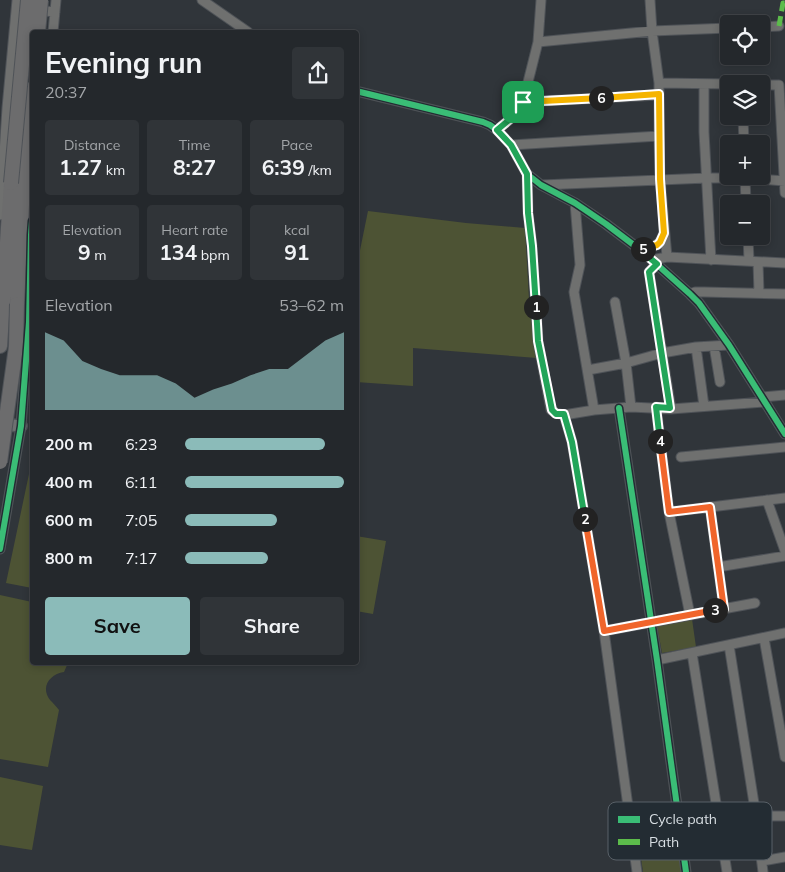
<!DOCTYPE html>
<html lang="en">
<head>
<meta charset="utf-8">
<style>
	body { margin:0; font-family:Mulish,sans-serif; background:#303438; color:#f1f3f6; height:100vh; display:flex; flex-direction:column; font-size:19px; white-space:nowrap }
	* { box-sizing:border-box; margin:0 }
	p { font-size:16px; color:#a3a6a9 }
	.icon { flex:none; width:28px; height:28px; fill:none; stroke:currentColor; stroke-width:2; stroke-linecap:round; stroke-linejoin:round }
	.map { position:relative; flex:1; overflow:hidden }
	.drawer { position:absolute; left:30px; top:30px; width:329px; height:635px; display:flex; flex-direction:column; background:#24282c; border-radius:5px; box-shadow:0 2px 8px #0003,0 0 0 1px #414448 }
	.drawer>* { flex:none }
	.tools { position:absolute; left:720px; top:15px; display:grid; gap:10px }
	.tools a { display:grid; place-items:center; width:50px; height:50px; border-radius:5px; background:#24282c; box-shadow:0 2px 8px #0003,0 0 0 1px #414448; font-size:25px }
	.pin { position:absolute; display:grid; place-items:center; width:42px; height:42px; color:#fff; margin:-21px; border-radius:10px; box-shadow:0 2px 8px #0006 }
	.km { position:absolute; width:25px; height:25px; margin:-12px; border-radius:50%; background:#222; color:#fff; font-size:14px; line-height:25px; text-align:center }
	.round { display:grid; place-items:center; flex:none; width:52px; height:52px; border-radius:5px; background:#303438 }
	.summary { display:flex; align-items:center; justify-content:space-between; height:85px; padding:0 15px }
	h1 { font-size:28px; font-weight:700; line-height:38px }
	.figures { display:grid; grid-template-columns:repeat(3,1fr); gap:8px; height:85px; padding:5px 15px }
	.figures div { display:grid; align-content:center; border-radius:5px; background:#303438; text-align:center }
	.figures b { font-size:21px; font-weight:700 }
	.figures small { font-size:14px; font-weight:400 }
	.figures p { font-size:14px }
	.chart { height:140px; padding:10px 15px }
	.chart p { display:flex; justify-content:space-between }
	.chart svg { width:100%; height:90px; margin-top:5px; fill:#8bbbb9; opacity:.7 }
	.cta { display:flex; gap:10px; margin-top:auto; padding:10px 15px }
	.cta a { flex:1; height:58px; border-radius:5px; background:#8bbbb9; color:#111; font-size:20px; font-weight:700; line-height:58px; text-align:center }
	.cta a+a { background:#303438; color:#f1f3f6 }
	ul { padding:0 15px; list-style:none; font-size:16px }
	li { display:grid; grid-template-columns:80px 60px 1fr; align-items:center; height:38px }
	li i { height:12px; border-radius:6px; background:#8bbbb9 }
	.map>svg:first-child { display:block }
	.green { fill:#4d5334 }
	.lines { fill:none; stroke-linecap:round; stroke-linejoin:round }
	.minor-casing { stroke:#4f5358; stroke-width:11 }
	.major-casing { stroke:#4f5358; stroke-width:14 }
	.highway-casing { stroke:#4f5358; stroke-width:16 }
	.minor { stroke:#6f706f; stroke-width:9 }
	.major { stroke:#6e7071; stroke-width:11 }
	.highway { stroke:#6c6c6d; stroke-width:14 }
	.highway-bridge-casing { stroke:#4f5358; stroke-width:16; stroke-linecap:butt }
	.highway-bridge { stroke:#6c6c6d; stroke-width:14 }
	.quiet { stroke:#5cbc4b; stroke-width:5; stroke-dasharray:10 5; stroke-linecap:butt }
	.cycleway-casing { stroke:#232c33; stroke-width:9 }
	.cycleway { stroke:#3abd76; stroke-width:6 }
	.split-1-casing { stroke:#fff; stroke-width:10 }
	.split-2-casing { stroke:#fff; stroke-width:10 }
	.split-3-casing { stroke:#fff; stroke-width:10 }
	.split-4-casing { stroke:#fff; stroke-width:10 }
	.split-5-casing { stroke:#fff; stroke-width:10 }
	.split-6-casing { stroke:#fff; stroke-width:10 }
	.split-7-casing { stroke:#fff; stroke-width:10 }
	.split-1 { stroke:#22a559; stroke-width:6 }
	.split-2 { stroke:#22a559; stroke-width:6 }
	.split-3 { stroke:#f0652b; stroke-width:6 }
	.split-4 { stroke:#f0652b; stroke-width:6 }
	.split-5 { stroke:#22a559; stroke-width:6 }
	.split-6 { stroke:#f5b400; stroke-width:6 }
	.split-7 { stroke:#f5b400; stroke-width:6 }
	.key { fill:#232c33; stroke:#596168; stroke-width:1 }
	.key-label { font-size:14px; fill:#d8dee3 }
</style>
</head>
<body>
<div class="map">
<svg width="785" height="872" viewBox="0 0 785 872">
	<rect width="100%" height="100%" fill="#30353a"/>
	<path class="green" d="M 368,211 L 466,223 L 525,228 L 529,299 L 537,358 L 413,348 L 413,386 L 356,382 L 356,270 Z
		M 29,474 L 32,475 L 32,588 L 6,583 Z
		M 356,536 L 386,541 L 373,614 L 356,611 Z
		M 0,595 L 32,602 L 32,662 L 68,663 L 64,672 C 50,674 40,687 50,700 C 53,703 56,706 59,710 L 48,767 L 0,759 Z
		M 692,619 L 696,647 L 662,653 L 657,625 Z
		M 0,777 L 43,786 L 32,850 L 0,845 Z
		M 674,810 L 683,872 L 643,872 L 635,815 Z"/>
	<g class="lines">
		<g class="minor-casing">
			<path id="minor" d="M 202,0 L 248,32
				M 650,0 L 652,31 L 659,83 L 659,136 L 660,179 L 667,257
				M 35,10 L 55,12
				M 761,27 L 779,26
				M 53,32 L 56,0
				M 538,42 L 652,31 L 729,28
				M 659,83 L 729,84
				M 704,84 L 704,132 L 711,260
				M 761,85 L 779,85 L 785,193
				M 356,91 L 483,122 L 490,125 L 497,130 L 511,145 L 527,174 L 541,185 L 575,203 L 606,224 L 643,252 L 690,294 L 699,303 L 729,345 L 785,434
				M 523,102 L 659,95
				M 743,116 L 744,144
				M 497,130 L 509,120 L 523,102 L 538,42 L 541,0
				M 511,145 L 659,136
				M 527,174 L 528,213 L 532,246 L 538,341 L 551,410 L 556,413 L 564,415 L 594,410 L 631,407 L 671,409 L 765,402
				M 745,176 L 746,204
				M 542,185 L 707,178 L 745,178 L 785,181
				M 575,203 L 580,265 L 574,292 L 594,410
				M 0,215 L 7,108 L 17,0
				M 748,236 L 749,261
				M 639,249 C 654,247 658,248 664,233
				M 652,260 L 667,257 L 785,263
				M 758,262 L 759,293
				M 657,264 L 649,272 L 671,409
				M 690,294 L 695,292 L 704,292 L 785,294
				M 615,302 L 626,363 L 631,407
				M 714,346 L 720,382
				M 696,347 L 704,406
				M 588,370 L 626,363 L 662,353 L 696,347 L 729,345
				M 762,397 L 785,395
				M 656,407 L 669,512 L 690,615
				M 619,408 L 657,660 L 686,872
				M 564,415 L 572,442 L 604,631 L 637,872
				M 681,457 L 785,447
				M 767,500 L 785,551
				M 710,507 L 724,609
				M 669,512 L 785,498
				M 0,549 L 21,426 L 29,322 L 31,235 L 32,221
				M 718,567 L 785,556
				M 604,631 L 755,603
				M 764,638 L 785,757
				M 729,645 L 756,816 L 763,872
				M 692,653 L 727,872
				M 657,660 L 785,633
				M 679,816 L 785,816
				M 762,861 L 785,857"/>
		</g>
		<g class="major-casing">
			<path id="major" d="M 0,424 L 21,426"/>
		</g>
		<g class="highway-casing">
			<path id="highway" d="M 17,304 L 23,185 L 32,89
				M 0,346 L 11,183"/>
		</g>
		<use href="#minor" class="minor"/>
		<use href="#major" class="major"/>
		<use href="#highway" class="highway"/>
		<g class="highway-bridge-casing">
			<path id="highway-bridge" d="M 38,32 L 41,0
				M 11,183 L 28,0
				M 0,462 L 16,347 L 17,304"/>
		</g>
		<use href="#highway-bridge" class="highway-bridge"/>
		<path class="quiet" d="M 779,26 L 783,3 L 785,3"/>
		<g class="cycleway-casing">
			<path id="cycleway" d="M 356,91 L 483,122 L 490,125 L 497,130 L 511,145 L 527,174 L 541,185 L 575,203 L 606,224 L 643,252 L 690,294 L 699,303 L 729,345 L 785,434
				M 619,408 L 657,660 L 686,872
				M 0,549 L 21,426 L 29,322 L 31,235 L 32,221"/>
		</g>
		<use href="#cycleway" class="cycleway"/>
	</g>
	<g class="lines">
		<g class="split-1-casing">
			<path id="split-1" d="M 523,102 L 509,120 L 497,130 L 511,145 L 527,174 L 528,213 L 532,246 L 536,307"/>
		</g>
		<g class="split-2-casing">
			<path id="split-2" d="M 536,307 L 538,341 L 552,410 L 556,414 L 564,414 L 572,442 L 585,519"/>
		</g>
		<g class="split-3-casing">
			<path id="split-3" d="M 585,519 L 604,631 L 715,610"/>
		</g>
		<g class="split-4-casing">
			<path id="split-4" d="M 660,441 L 669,512 L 710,507 L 724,609 L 715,610"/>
		</g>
		<g class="split-5-casing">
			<path id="split-5" d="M 643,249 L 639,249 L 657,264 L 649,272 L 670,408 L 656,407 L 660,441"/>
		</g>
		<g class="split-6-casing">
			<path id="split-6" d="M 601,98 L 659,94 L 660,179 L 664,233 L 660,242 L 657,245 L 643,249"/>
		</g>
		<g class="split-7-casing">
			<path id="split-7" d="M 523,102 L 601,98"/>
		</g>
		<use href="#split-1" class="split-1"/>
		<use href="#split-2" class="split-2"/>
		<use href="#split-3" class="split-3"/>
		<use href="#split-4" class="split-4"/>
		<use href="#split-5" class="split-5"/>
		<use href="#split-6" class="split-6"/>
		<use href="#split-7" class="split-7"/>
	</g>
	<rect x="608" y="802" width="164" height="58" rx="8" class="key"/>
	<rect x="618" y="816" width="22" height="7" fill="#3abd76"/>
	<rect x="618" y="839" width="22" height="6" fill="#5cbc4b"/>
	<g class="key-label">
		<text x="649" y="824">Cycle path</text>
		<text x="649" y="847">Path</text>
	</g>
</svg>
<div class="tools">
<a><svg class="icon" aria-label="locate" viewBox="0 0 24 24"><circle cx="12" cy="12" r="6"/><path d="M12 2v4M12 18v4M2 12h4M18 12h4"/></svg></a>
<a><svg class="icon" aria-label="layers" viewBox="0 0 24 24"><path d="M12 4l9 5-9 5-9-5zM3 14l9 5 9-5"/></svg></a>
<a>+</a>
<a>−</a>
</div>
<div class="pin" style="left:523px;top:102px;background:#1e9e55"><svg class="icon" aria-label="arrive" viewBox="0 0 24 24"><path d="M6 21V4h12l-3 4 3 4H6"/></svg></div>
<b class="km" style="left:536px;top:307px">1</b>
<b class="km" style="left:585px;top:519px">2</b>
<b class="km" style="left:715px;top:610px">3</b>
<b class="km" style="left:660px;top:441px">4</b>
<b class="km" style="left:643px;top:249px">5</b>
<b class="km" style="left:601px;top:98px">6</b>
<section class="drawer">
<div class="summary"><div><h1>Evening run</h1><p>20:37</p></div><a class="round"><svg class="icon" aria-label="share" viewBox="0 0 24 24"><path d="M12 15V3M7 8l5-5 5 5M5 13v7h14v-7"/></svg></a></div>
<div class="figures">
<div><p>Distance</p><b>1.27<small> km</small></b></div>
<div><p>Time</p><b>8:27</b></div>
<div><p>Pace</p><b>6:39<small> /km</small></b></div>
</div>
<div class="figures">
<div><p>Elevation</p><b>9<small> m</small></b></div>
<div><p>Heart rate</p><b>134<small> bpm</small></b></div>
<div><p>kcal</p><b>91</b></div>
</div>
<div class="chart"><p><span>Elevation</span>53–62 m</p>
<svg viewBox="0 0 160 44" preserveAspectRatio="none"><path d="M0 44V6L10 10L20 20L30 24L40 27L50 27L60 27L70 31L80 38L90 34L100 31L110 27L120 24L130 24L140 17L150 10L160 6V44z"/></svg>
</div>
<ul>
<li><b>200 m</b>6:23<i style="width:88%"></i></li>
<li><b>400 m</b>6:11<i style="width:100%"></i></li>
<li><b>600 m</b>7:05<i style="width:58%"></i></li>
<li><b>800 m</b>7:17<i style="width:52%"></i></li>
</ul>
<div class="cta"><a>Save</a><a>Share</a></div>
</section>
</div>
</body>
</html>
